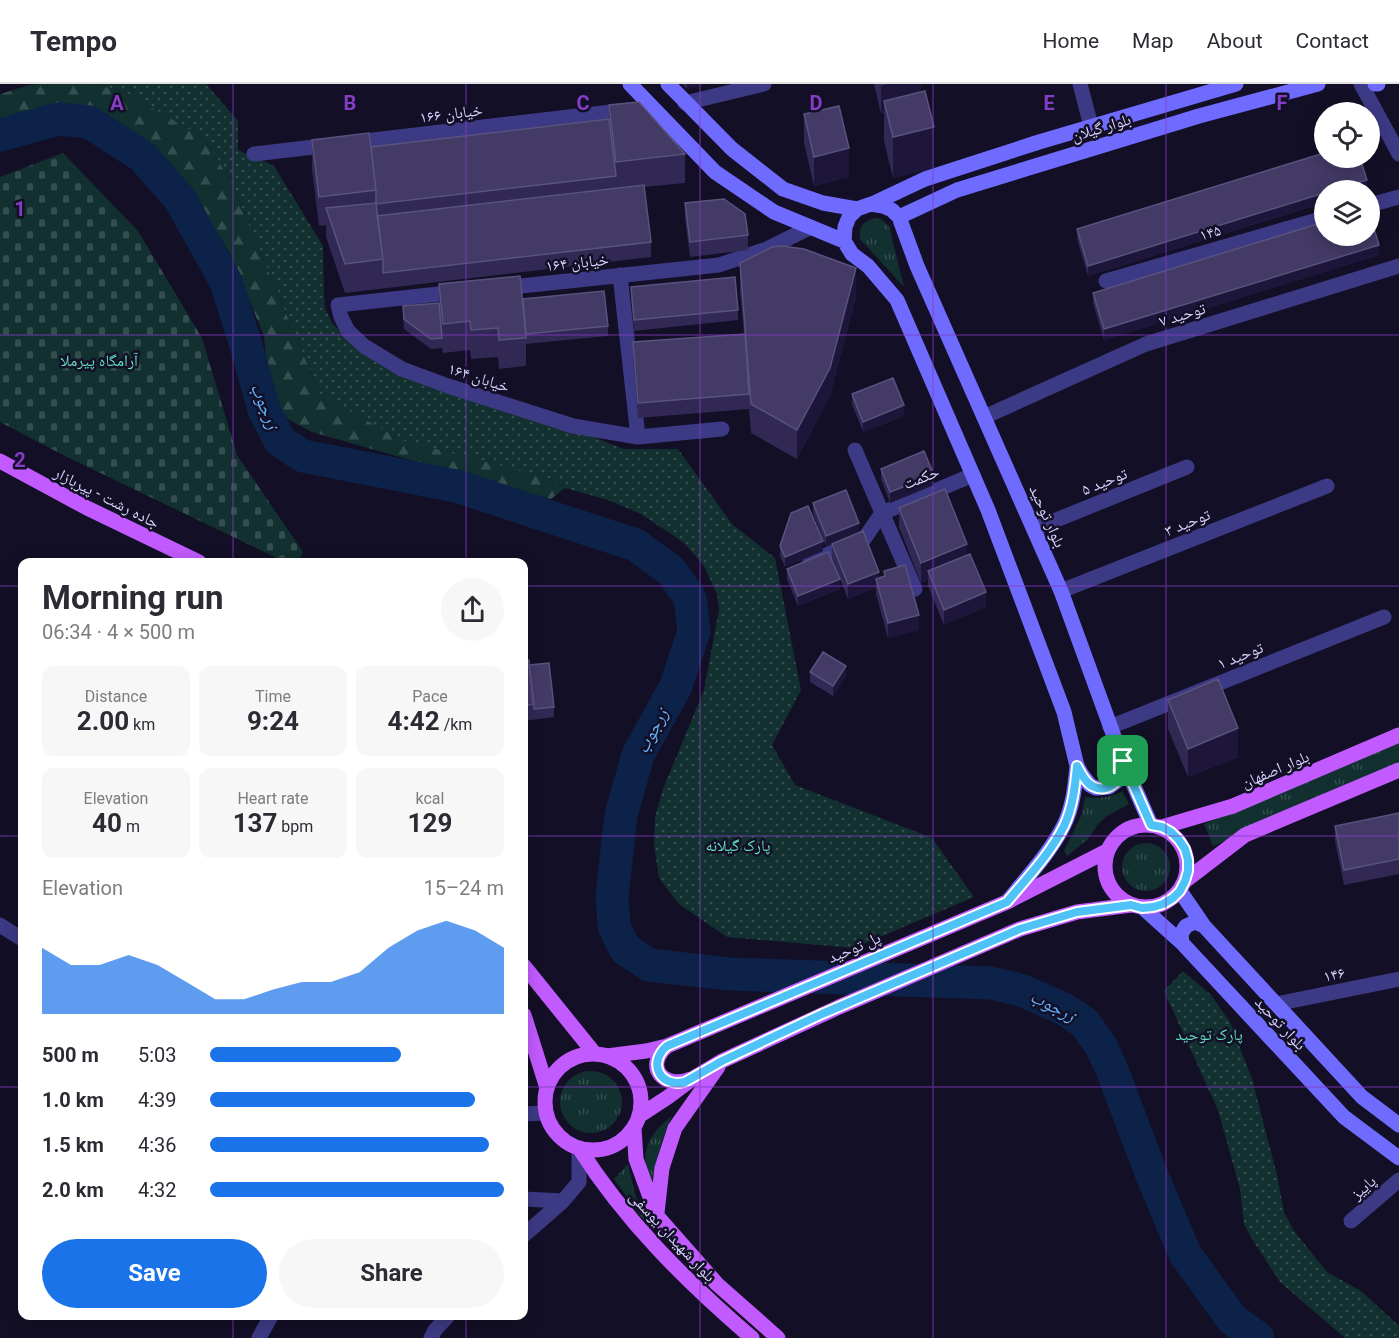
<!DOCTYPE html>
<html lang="en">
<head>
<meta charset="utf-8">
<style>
	body { margin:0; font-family:Roboto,"Noto Naskh Arabic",sans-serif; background:#f7f7f7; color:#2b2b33; height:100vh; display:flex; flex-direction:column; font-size:22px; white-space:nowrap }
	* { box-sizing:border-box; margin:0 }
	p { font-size:20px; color:#7c7c81 }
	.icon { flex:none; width:33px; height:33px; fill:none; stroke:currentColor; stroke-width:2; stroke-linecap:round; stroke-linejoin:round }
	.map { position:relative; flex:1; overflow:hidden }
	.sheet { position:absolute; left:18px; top:474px; width:510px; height:762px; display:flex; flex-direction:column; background:#fff; border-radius:12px; box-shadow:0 3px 15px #0003 }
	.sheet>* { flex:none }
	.fabs { position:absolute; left:1314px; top:18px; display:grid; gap:12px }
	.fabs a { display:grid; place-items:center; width:66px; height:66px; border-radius:50%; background:#fff; box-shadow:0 3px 15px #0003; font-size:30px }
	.pin { position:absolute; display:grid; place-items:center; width:51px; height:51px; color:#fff; margin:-26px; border-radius:12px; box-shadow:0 3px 9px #0006 }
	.round { display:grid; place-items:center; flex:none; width:63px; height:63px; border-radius:32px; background:#f7f7f7 }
	.summary { display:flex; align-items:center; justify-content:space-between; height:102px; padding:0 24px }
	h1 { font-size:33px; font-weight:700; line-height:45px }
	.metrics { display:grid; grid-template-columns:repeat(3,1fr); gap:9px; height:102px; padding:6px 24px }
	.metrics div { display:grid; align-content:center; border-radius:12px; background:#f7f7f7; text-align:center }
	.metrics b { font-size:26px; font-weight:700 }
	.metrics small { font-size:16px; font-weight:400 }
	.metrics p { font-size:16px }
	.chart { height:168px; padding:12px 24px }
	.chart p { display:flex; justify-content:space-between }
	.chart svg { width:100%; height:108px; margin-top:6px; fill:#1a73e8; opacity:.7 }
	.cta { display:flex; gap:12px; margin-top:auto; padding:12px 24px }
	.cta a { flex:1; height:69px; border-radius:36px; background:#1a73e8; color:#fff; font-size:24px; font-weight:700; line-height:69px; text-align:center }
	.cta a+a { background:#f7f7f7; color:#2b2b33 }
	ul { padding:0 24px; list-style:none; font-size:20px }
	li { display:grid; grid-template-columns:96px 72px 1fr; align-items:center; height:45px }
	li i { height:15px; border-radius:8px; background:#1a73e8 }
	header { display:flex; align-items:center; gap:36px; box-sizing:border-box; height:84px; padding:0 30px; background:#fff; border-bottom:2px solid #e1e1e2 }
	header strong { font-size:28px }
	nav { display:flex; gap:33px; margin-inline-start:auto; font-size:21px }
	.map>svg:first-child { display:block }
	.grass { fill:url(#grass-tufts) }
	.forest { fill:url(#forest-firs) }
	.cemetery { fill:url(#cemetery-stones) }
	.park { fill:url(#park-dots) }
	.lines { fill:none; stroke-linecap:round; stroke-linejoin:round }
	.river { stroke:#0c2248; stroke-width:33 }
	.minor { stroke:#3d3a85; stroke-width:15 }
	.secondary { stroke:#6f6bff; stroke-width:15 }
	.primary { stroke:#c25bff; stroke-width:15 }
	.wall { fill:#312854 }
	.shaded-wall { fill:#1d163a }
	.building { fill:#433a66; stroke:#5a527e; stroke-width:1.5 }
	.route-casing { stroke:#fff; stroke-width:12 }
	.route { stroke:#4fc3f7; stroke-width:8 }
	.grid { fill:none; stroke:#843dc5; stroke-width:1.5; stroke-opacity:0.55 }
	.labels { text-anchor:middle; stroke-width:5; stroke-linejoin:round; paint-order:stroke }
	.street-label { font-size:16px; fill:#d9d4ff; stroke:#130f26 }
	.park-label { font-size:16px; fill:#5fe0c0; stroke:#130f26 }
	.water-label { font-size:18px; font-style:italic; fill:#62b6ff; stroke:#130f26 }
	.grid-label { font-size:20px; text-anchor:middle; font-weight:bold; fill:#843dc5; stroke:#130f26; stroke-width:5; stroke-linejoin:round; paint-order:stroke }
</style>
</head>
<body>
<header>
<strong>Tempo</strong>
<nav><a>Home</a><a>Map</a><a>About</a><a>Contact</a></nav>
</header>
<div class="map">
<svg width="1399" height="1254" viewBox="0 0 1399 1254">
	<defs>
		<pattern id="grass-tufts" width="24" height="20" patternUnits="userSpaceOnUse" patternTransform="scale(1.5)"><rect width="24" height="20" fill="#12302f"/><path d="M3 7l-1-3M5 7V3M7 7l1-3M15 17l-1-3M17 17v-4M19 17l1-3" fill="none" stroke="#344d4e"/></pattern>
		<pattern id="forest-firs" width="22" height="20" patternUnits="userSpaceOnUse" patternTransform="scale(1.5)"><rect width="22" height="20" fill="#12302f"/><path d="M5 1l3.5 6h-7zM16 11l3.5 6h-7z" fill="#344d4e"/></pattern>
		<pattern id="cemetery-stones" width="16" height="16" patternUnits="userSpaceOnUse" patternTransform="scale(1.5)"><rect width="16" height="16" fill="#12302f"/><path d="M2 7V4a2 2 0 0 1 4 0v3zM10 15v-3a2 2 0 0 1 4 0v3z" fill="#344d4e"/></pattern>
		<pattern id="park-dots" width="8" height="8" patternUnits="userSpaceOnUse" patternTransform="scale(1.5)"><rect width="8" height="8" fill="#12302f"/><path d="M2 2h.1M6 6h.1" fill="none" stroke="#344d4e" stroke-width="1.8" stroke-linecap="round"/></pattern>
	</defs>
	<rect width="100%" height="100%" fill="#130f26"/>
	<path class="grass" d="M 876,134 L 881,135 L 889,142 L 904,203 L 860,155 C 858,143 864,136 876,134 Z
		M 1399,657 L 1399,682 L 1213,762 L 1204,740 Z
		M 1122,707 L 1129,720 L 1107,732 L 1099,739 L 1087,756 L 1067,772 L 1064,767 L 1082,730 L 1085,713 C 1099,715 1110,714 1122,707 Z
		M1122 783a24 24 0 1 1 48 0a24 24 0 1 1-48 0Z
		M560 1018a31 31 0 1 1 62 0a31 31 0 1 1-62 0Z
		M 672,1032 C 661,1056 656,1076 653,1102 C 651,1096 647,1089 646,1083 C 642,1062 655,1044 672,1032 Z
		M 628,1080 L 635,1110 L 650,1145 L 614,1095 Z"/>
	<path class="forest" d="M 40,0 L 94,0 L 123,7 L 201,52 L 212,66 L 231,98 L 320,310 L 548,394 L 565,404 L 551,415 L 505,403 L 312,348 L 280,331 L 268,295 L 264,252 L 229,168 L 189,106 L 165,78 L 151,66 L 119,46 L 103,38 L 68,27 L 0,40 L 0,10 L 29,1 Z"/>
	<path class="cemetery" d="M 63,69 L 138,147 L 202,254 L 237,371 L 303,468 L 298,478 L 285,478 L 65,372 L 0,338 L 0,93 Z"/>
	<path class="park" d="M 94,0 L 206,0 L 238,37 L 238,66 L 274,82 L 323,162 L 324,210 L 325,224 L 332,239 L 352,259 L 624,365 L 678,365 L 732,440 L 775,474 L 801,606 L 772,661 L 795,701 L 932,754 L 974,813 L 854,864 L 727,853 L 679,820 L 659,794 L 654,761 L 655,733 L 663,705 L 704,606 L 719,526 L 717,510 L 704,482 L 685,460 L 674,452 L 641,430 L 608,416 L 565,404 L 548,394 L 401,356 L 320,310 L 231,98 L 212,66 L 201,52 L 123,7 Z
		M 1183,887 L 1211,911 L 1230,938 L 1252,995 L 1277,1091 L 1284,1128 L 1294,1147 L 1327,1188 L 1361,1207 L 1399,1242 L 1399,1254 L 1345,1254 L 1280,1198 L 1252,1155 L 1244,1140 L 1240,1105 L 1218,1026 L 1164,907 Z"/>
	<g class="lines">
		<path class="river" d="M 0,51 L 58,35 L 89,38 L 143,73 L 180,115 L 226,198 L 248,268 L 264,326 L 280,357 L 303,372 L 456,402 L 636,461 L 671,487 L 690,514 L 694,547 L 676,602 L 638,671 L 621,731 L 612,812 L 614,842 L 625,865 L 649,881 L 729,890 L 991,899 L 1021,906 L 1064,925 L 1084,938 L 1101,962 L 1112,986 L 1151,1089 L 1185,1170 L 1232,1235 L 1258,1254"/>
		<path class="minor" d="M 1080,0 L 1091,42
			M 1361,0 L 1399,70
			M 685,19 L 764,0
			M 254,70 L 628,26
			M 1370,121 L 1399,113
			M 620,191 L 638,353
			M 1106,197 L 1324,134
			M 502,204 L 719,181 L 767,165 L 811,143
			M 457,208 L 338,221 L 341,233 L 348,247 L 364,262 L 402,285 L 448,302 L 573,342 L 638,353 L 722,345
			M 984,333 L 1146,260 L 1399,182
			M 855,366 L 915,505
			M 1034,445 L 1187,383
			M 810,478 L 864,455 L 882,429 L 973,391
			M 1061,507 L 1327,402
			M 1110,643 L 1384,533
			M 0,841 L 22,855
			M 1276,920 L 1399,895
			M 524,1030 L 546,1029
			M 524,1115 L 563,1117
			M 1351,1137 L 1399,1096
			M 524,1151 L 563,1117 L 579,1098 L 579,1064
			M 259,1254 L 271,1232
			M 431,1254 L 435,1246 L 448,1232"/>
		<path class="secondary" d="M 630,0 L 715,88 L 774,128 L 844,157
			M 668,0 L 732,65 L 783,105 L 823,119 L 857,125
			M 1375,0 L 1378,0
			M 872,120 L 925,95 L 1039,58 L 1236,0
			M 899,133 L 957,106 L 1199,32 L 1318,0
			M 1123,677 L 1124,683 L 1120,695 L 1109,703 L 1096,704 L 1090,701 L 1082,691 L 1077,682 L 1064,628 L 988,426 L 897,216 L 868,182 L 852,170 L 844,157 L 845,143 L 849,133 L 857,125 L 871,120 L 883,122 L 892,126 L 899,133 L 917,182 L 1061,507 L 1123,677 L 1151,741
			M 1180,807 L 1204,842 L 1362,1013 L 1399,1041
			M 1008,817 C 1027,793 1050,769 1064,741 C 1073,723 1075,702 1077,682
			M 1142,823 L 1182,859 L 1344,1033 L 1399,1074
			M 1182,859 L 1181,850 L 1186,842 L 1195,838 L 1204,842"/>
		<path class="primary" d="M 0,377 L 87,424 L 199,478
			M1105 782a41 41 0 1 1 82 0a41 41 0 1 1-82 0Z
			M 1162,743 L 1233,722 L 1399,651
			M 1185,797 L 1245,751 L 1399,686
			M 524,882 L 595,970
			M 524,931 L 547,1004
			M 667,962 C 644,982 663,1006 691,995
			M545 1018a48 48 0 1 1 96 0a48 48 0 1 1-96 0Z
			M 607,972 L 646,967 L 667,962 L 1007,818 L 1107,767
			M 639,1032 L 668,1013 L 692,995 L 722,977 L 839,923 L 1020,845 L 1077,828 L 1131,821
			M 634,1044 L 636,1075 L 657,1132 L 717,1200 L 778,1254
			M 579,1064 C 625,1137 687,1198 752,1254
			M 657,1129 L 662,1084 L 675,1044 L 718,983"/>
	</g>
	<path class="wall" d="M 682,0 L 704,0 L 687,5 Z
		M 874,0 L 921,0 L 921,8 L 934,84 L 893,94 L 884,57 L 884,30 L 881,30 Z
		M 609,21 L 685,70 L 685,99 L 644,103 L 651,158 L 651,173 L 345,209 L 326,153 L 326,141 L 319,142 L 312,85 L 312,56 L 371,63 L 609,35 Z
		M 804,30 L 849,93 L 814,102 L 804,59 Z
		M 1324,69 L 1324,74 L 1360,74 L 1367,96 L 1367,106 L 1324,106 L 1324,119 L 1088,192 L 1077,155 L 1077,145 Z
		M 685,119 L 748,151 L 748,166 L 690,173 L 685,134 Z
		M 1379,171 L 1104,256 L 1093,219 L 1093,209 Z
		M 740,179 L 856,213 L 830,312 L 797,375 L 751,349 L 749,324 L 749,325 L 638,334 L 633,273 L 633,258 L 744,250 L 740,207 Z
		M 439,200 L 523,215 L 608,242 L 608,252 L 526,260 L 526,282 L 499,285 L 498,273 L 471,275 L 470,266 L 443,269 L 442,264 L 431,265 L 404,245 L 403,232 L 403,222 L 439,219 Z
		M 631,203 L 738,226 L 738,236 L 634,247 L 631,213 Z
		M 852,310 L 904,332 L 863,348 L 852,320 Z
		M 881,385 L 934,401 L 890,419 L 881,395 Z
		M 813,419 L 859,449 L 879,494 L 884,493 L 884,487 L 919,546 L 888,554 L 876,510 L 876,504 L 848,515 L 832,475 L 832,460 L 837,458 L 826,462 L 813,429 Z
		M 899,424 L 967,471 L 986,523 L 944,541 L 928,502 L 928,496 L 921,499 L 899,443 Z
		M 780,462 L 823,467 L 785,483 L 780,472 Z
		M 787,485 L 840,505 L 798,522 L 787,495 Z
		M 524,577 L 529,581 L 554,623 L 554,633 L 524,637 Z
		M 810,588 L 846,592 L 833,612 L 810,598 Z
		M 1168,616 L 1238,673 L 1188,693 L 1168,645 Z
		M 1399,729 L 1399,790 L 1344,801 L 1335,757 L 1335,742 Z"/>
	<path class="shaded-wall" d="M 687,0 L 704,0 L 687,5 Z
		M 887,0 L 921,0 L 921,21 L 884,17 L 884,30 L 881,30 L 881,2 Z
		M 934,43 L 934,84 L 893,94 L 893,53 Z
		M 849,64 L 849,93 L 814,102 L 814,73 Z
		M 1367,96 L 1366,106 L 1333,106 Z
		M 1324,109 L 1324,119 L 1088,192 L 1088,182 Z
		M 1379,161 L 1379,171 L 1104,256 L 1104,245 Z
		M 856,184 L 856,213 L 830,312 L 797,375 L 797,346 Z
		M 904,321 L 904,332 L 863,348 L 863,338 Z
		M 934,391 L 934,401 L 890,419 L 890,408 Z
		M 859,439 L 859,449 L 826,462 L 826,452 Z
		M 823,457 L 823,467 L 785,483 L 785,473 Z
		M 967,460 L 967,480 L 928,487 L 928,496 L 921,499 L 921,479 Z
		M 879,488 L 879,503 L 876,495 L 876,504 L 848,515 L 848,500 Z
		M 840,495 L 840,505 L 798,522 L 798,512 Z
		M 986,508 L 986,523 L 944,541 L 944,526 Z
		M 919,531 L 919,546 L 888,554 L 888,539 Z
		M 846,582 L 846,592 L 833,612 L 833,602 Z
		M 1238,644 L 1238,673 L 1188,693 L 1188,665 Z"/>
	<path class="building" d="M 925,7 L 934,43 L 893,53 L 884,17 Z
		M 639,18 L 685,70 L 616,78 L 609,21 Z
		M 839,22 L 849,64 L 814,73 L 804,30 Z
		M 609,35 L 616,92 L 376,120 L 376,106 L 371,63 Z
		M 369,49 L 376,106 L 319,113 L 312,56 Z
		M 1324,69 L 1324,74 L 1360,74 L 1367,96 L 1333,106 L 1324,106 L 1324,109 L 1088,182 L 1077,145 Z
		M 644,101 L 651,158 L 383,189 L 383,175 L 377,132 Z
		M 724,115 L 745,130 L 748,151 L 690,158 L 685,119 Z
		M 376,119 L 383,175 L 345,180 L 326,124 Z
		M 1370,131 L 1379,161 L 1104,245 L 1093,209 L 1324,138 L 1324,152 L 1370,152 Z
		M 782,162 L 804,165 L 856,184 L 830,284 L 797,346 L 751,320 L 740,179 L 772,163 Z
		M 520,192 L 526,254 L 499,256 L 498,244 L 471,246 L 470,237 L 443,240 L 439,200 Z
		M 735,193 L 738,226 L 634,236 L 631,203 Z
		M 604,207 L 608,242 L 526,250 L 523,215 Z
		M 439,219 L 442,254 L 431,255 L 404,235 L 403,222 Z
		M 745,250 L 749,310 L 638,319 L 633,258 Z
		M 893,294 L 904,321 L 863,338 L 852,310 Z
		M 924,367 L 934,391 L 890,408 L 881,385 Z
		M 945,405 L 967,460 L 921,479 L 899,424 Z
		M 846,406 L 859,439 L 826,452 L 813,419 Z
		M 808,422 L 823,457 L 785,473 L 780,462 L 791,429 Z
		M 863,447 L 879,488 L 848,500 L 832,460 Z
		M 828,468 L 840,495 L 798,512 L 787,485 Z
		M 970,470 L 986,508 L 944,526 L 928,487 Z
		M 905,481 L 919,531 L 888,539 L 876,495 L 885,492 L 884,487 Z
		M 823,568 L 846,582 L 833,602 L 810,588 Z
		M 529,576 L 534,620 L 524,622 L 524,577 Z
		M 549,579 L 554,623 L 534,625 L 529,581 Z
		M 1218,595 L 1238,644 L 1188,665 L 1168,616 Z
		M 1399,729 L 1399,775 L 1344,786 L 1335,742 Z"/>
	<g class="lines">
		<g class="route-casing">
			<path id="route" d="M 1123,677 L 1151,741 L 1162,743 L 1171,748 L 1179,756 L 1185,765 L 1188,776 L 1188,787 L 1185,797 L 1180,807 L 1173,814 L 1163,820 L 1153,823 L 1142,824 L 1131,821 L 1077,828 L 1020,845 L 822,930 L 722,977 L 685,998 C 660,1004 647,979 667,962 L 1007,818 C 1027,794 1050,770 1064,742 C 1073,723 1075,702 1077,682 C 1081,689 1084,697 1092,702 C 1109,711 1125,694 1123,677 Z"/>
		</g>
		<use href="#route" class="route"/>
	</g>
	<path class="grid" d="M 233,0 L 233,478M 466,0 L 466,478M 700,0 L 700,1254M 933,0 L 933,1254M 1166,0 L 1166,1254M 0,251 L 1399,251M 0,502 L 22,502M 524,502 L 1399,502M 0,752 L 22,752M 524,752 L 1399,752M 0,1003 L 22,1003M 524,1003 L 1399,1003M 233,1232 L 233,1254M 466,1232 L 466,1254"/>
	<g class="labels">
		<g class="street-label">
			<text transform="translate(451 29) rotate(-7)" y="6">خیابان ۱۶۶</text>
			<text transform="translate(1101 43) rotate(-17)" y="6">بلوار گیلان</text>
			<text transform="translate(1210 148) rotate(-16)" y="6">۱۴۵</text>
			<text transform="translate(577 178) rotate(-6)" y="6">۱۶۴ خیابان</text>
			<text transform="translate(1182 230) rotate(-17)" y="6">توحید ۷</text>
			<text transform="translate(479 293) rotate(18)" y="6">خیابان ۱۶۴</text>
			<text transform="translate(921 393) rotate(-22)" y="6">حکمت</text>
			<text transform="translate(1104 397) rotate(-22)" y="6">توحید ۵</text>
			<text transform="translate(107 413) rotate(27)" y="6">جاده رشت - پیربازار</text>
			<text transform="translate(1048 432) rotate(66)" y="6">بلوار توحید</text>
			<text transform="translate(1187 438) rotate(-22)" y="6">توحید ۳</text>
			<text transform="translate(1240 571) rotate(-22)" y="6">توحید ۱</text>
			<text transform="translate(1275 685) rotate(-23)" y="6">بلوار اصفهان</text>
			<text transform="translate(854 863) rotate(-23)" y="6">پل توحید</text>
			<text transform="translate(1334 890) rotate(-12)" y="6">۱۴۶</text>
			<text transform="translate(1281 939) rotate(47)" y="6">بلوار توحید</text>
			<text transform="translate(1363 1103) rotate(-41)" y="6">پاییز</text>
			<text transform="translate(673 1152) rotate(47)" y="6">بلوار شهیدان یوسفی</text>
		</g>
		<g class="park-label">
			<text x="99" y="282">آرامگاه پیرملا</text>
			<text x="738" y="767">پارک گیلانه</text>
			<text x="1209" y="956">پارک توحید</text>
		</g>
		<g class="water-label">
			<text transform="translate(265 322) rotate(68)" y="6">زرجوب</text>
			<text transform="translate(652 647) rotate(-62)" y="6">زرجوب</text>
			<text transform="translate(1053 922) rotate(27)" y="6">زرجوب</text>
		</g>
	</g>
	<g class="grid-label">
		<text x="117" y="26">A</text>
		<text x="350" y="26">B</text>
		<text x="583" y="26">C</text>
		<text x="816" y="26">D</text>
		<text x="1049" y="26">E</text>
		<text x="1282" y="26">F</text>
		<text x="20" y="132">1</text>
		<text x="20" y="383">2</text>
	</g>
</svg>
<div class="fabs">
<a><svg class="icon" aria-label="locate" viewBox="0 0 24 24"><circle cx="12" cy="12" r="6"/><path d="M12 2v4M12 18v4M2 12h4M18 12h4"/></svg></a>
<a><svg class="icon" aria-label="layers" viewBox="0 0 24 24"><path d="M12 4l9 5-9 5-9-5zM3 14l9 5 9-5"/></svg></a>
</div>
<div class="pin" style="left:1123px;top:677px;background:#1e9e55"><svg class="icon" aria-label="arrive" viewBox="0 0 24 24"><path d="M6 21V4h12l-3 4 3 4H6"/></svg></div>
<section class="sheet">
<div class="summary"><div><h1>Morning run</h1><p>06:34 · 4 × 500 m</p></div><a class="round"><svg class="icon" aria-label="share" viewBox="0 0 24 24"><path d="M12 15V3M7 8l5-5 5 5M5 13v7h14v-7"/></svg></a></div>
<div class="metrics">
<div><p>Distance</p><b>2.00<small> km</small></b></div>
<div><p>Time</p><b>9:24</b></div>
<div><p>Pace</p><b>4:42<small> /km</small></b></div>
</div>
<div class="metrics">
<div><p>Elevation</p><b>40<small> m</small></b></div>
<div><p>Heart rate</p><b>137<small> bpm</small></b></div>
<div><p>kcal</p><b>129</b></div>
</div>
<div class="chart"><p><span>Elevation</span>15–24 m</p>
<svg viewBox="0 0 160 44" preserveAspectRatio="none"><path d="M0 44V17L10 24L20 24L30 20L40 24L50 31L60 38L70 38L80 34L90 31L100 31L110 27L120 17L130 10L140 6L150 10L160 17V44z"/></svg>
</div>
<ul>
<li><b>500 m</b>5:03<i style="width:65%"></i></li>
<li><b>1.0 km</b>4:39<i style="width:90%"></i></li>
<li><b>1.5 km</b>4:36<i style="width:95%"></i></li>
<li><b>2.0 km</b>4:32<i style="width:100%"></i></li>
</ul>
<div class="cta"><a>Save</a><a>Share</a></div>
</section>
</div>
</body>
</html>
